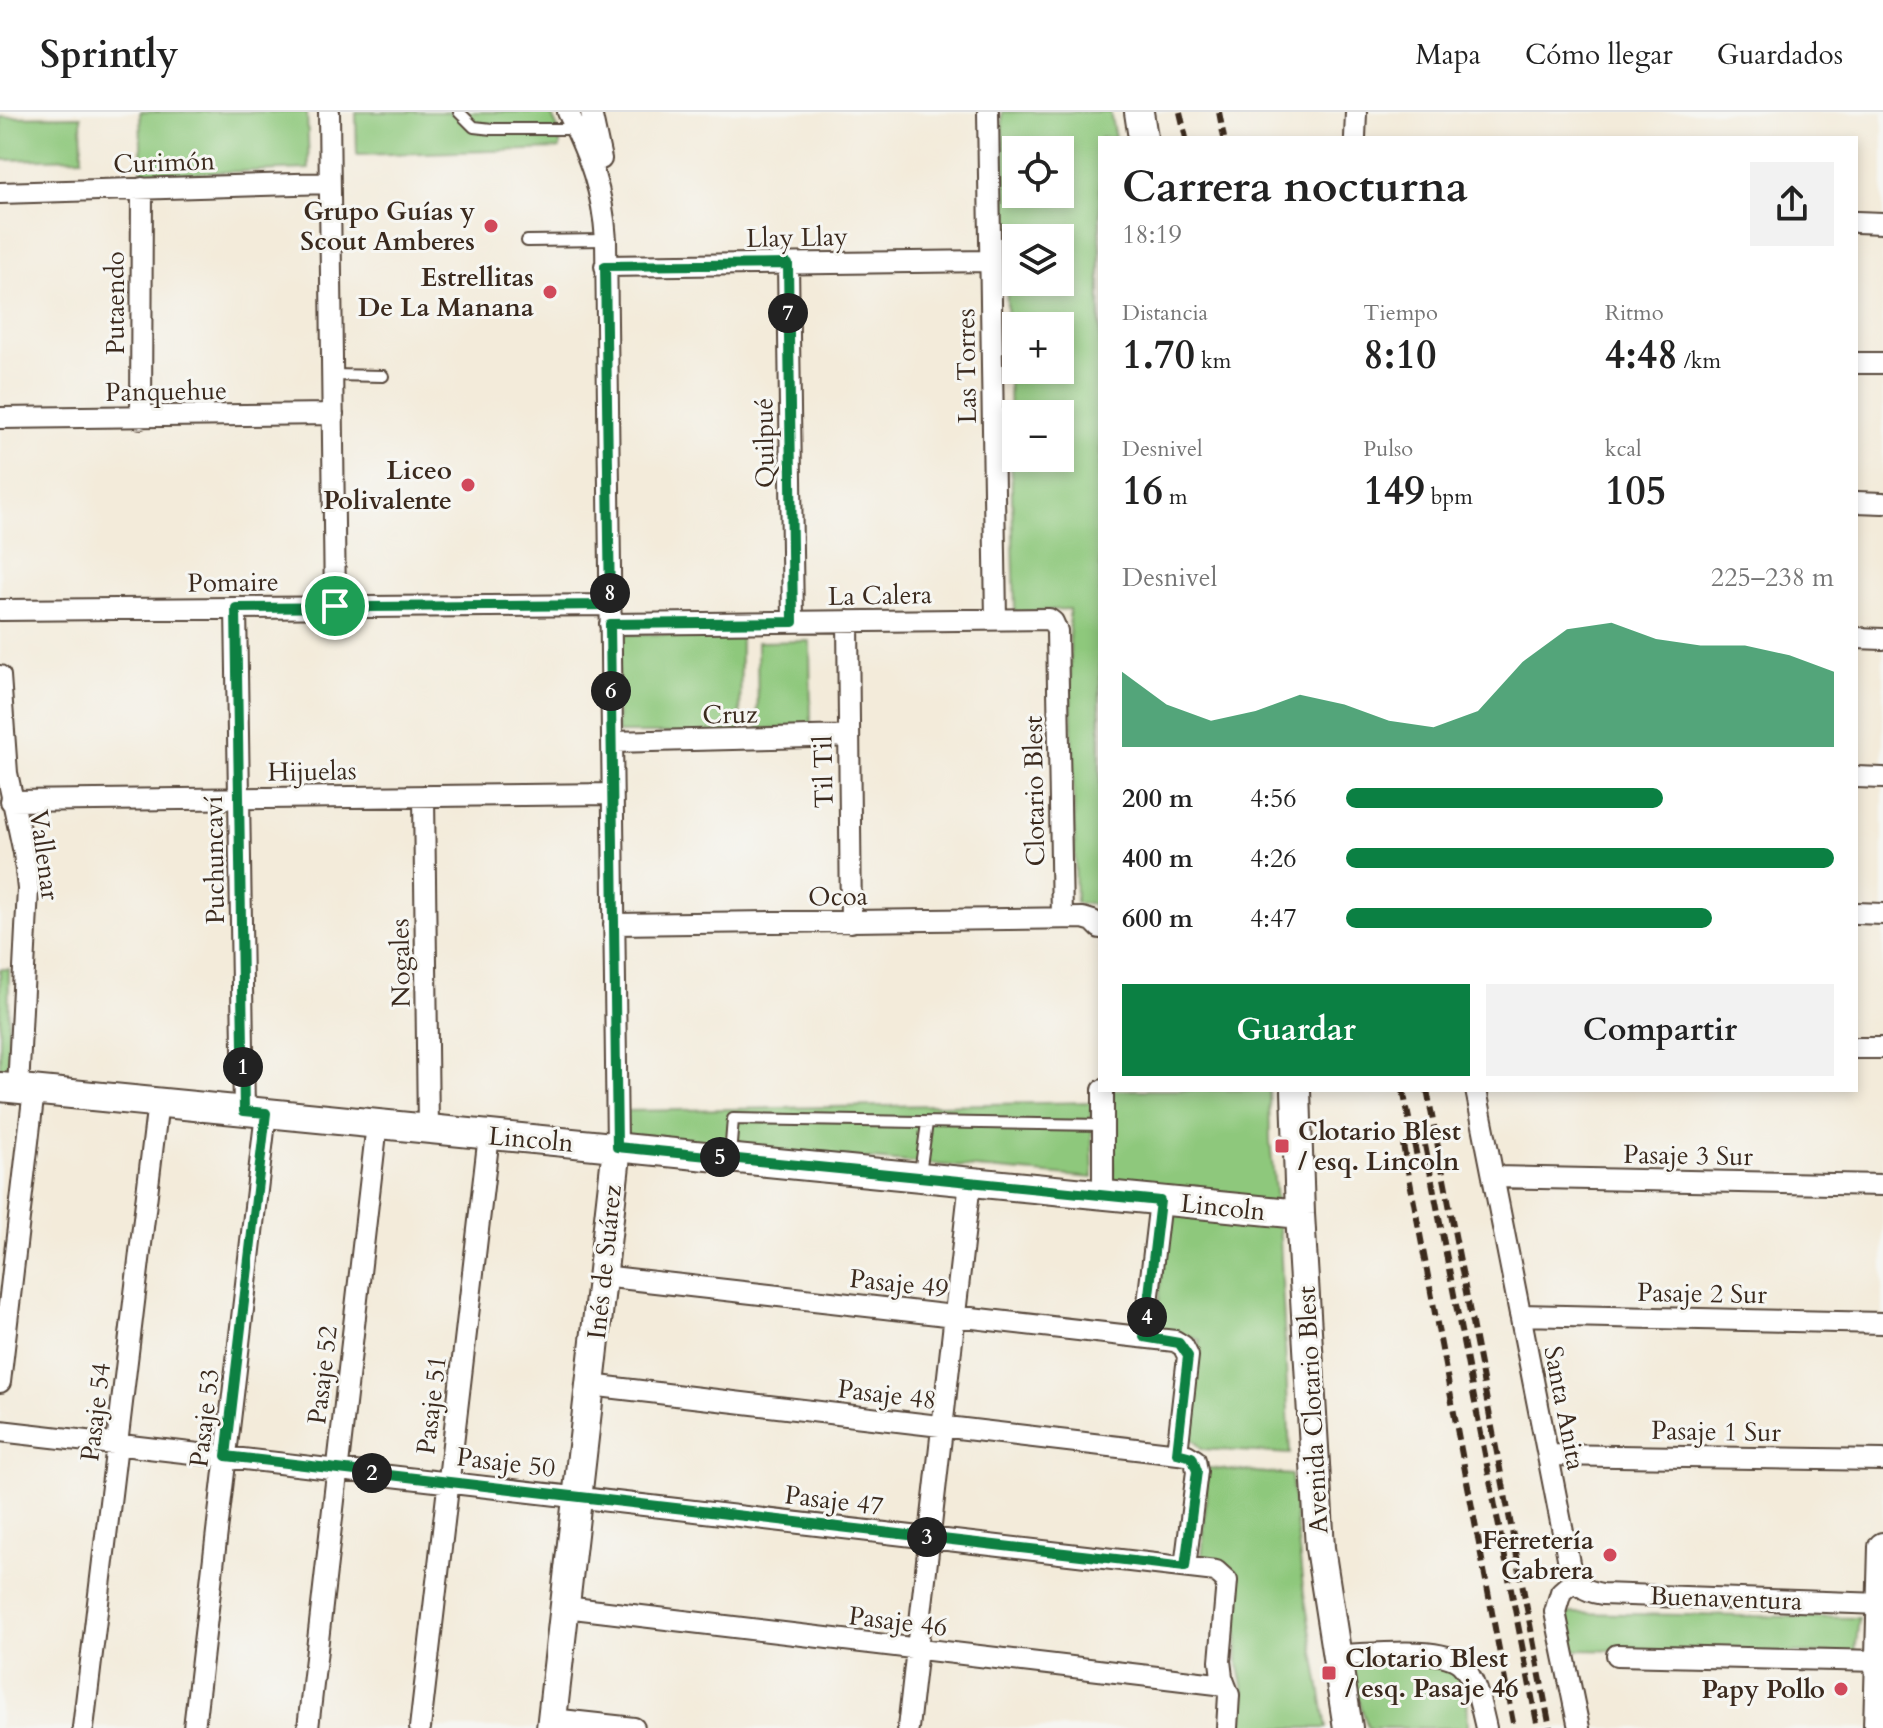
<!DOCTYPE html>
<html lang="es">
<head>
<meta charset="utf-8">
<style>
	body { margin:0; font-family:Cardo,serif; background:#f2f2f2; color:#222; height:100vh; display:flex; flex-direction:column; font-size:30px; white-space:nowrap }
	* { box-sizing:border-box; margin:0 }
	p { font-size:26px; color:#767676 }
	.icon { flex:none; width:44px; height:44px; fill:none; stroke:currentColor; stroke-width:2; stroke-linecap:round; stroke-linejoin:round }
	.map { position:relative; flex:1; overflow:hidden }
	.side { position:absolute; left:1098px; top:24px; width:760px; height:956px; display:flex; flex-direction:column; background:#fff; border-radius:0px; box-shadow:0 4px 12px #0003 }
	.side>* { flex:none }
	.fabs { position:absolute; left:1002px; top:24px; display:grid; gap:16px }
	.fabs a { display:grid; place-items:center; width:72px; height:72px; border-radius:0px; background:#fff; box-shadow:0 4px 12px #0003; font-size:40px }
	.pin { position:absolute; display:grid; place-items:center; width:68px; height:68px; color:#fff; margin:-34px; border:4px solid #fff; border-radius:50%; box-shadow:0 2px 8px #0007 }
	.km { position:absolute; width:40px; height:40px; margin:-20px; border-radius:50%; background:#222; color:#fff; font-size:22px; line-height:40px; text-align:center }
	.round { display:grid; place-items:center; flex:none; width:84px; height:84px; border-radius:0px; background:#f2f2f2 }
	.overview { display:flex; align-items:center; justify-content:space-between; height:136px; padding:0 24px }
	h1 { font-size:44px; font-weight:600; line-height:60px }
	.metrics { display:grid; grid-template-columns:repeat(3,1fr); gap:12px; height:136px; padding:8px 24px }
	.metrics div { display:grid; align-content:center }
	.metrics b { font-size:40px; font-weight:600 }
	.metrics small { font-size:22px; font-weight:400 }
	.metrics p { font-size:22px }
	.chart { height:224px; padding:16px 24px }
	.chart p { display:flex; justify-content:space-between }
	.chart svg { width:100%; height:144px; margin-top:8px; fill:#0b8043; opacity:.7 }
	.primary-button { display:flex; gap:16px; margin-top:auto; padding:16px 24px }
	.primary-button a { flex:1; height:92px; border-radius:0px; background:#0b8043; color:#fff; font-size:32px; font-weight:600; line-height:92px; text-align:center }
	.primary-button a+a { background:#f2f2f2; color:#222 }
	ul { padding:0 24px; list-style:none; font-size:26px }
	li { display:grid; grid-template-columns:128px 96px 1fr; align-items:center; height:60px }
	li i { height:20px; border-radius:10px; background:#0b8043 }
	header { display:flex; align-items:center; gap:48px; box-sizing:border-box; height:112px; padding:0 40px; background:#fff; border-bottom:2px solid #e0e0e0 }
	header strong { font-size:38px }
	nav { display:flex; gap:44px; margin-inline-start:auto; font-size:28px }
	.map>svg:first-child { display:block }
	.green { fill:#8ec87c; stroke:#64794d; stroke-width:2; fill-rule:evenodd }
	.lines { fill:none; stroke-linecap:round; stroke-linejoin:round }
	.lane-casing { stroke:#57473a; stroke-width:14 }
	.street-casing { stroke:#57473a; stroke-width:24 }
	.secondary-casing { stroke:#57473a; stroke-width:32 }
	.lane { stroke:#fff; stroke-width:10 }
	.street { stroke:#fff; stroke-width:20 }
	.secondary { stroke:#fff; stroke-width:28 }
	.rail { stroke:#3b2a1e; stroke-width:6; stroke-dasharray:12 6; stroke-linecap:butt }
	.route-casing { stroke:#fff; stroke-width:16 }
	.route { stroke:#0b8043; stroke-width:10 }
	.poi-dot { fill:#d1495b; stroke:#f6f6f2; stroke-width:3 }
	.labels { text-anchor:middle; stroke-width:6; stroke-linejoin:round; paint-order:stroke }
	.street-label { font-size:26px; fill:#3b2a1e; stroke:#f6f6f2 }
	.poi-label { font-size:26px; font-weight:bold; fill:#3b2a1e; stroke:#f6f6f2; text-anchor:end }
</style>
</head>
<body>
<header>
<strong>Sprintly</strong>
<nav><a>Mapa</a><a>Cómo llegar</a><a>Guardados</a></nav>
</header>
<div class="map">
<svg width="1883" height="1616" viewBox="0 0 1883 1616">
	<rect width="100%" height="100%" fill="#f6f6f2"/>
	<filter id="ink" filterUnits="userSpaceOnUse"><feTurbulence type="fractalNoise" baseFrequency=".0125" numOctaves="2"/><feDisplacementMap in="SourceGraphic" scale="16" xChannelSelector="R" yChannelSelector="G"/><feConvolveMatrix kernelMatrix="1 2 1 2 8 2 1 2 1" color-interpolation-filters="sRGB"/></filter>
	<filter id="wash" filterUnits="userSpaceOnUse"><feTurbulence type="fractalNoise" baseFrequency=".006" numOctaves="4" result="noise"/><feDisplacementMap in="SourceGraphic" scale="32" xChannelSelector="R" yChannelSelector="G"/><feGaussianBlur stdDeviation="1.8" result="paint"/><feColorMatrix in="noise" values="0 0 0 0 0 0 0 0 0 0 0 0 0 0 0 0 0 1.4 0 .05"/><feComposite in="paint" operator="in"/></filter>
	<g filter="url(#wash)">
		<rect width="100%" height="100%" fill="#f3ebda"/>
		<path class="green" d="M 140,0 L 307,0 L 309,57 L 142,63 Z
			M 356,0 L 550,0 L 560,21 L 560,37 L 357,43 Z
			M 1002,0 L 1110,0 L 1115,26 L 1100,26 L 1100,793 L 1076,791 L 1069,497 L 1015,500 ZM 1016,38 L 1060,38 L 1060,82 L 1016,82 ZM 1016,126 L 1060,126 L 1060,170 L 1016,170 ZM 1016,214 L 1060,214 L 1060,258 L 1016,258 ZM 1016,302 L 1060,302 L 1060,346 L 1016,346 Z
			M 81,4 L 82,46 L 2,48 L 1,5 Z
			M 618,522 L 741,523 L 740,621 L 617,621 Z
			M 810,529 L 811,616 L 758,617 L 757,530 Z
			M 0,857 L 9,857 L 8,958 L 0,957 Z
			M 1112,978 L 1269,978 L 1270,1029 L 1280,1127 L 1290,1342 L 1202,1337 L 1189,1324 L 1200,1228 L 1157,1216 L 1168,1079 L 1113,1071 Z
			M 1091,990 L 1093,1066 L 626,1026 L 626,999 Z
			M 1208,1356 L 1291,1363 L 1303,1476 L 1327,1616 L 1242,1616 L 1245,1583 L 1238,1550 L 1235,1466 L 1229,1457 L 1202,1446 Z
			M 1568,1501 L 1859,1506 L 1855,1542 L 1573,1538 Z
			M 1432,1553 L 1453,1558 L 1467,1580 L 1468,1616 L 1368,1616 L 1348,1554 Z"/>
	</g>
	<g filter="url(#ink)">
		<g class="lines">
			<g class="lane-casing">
				<path id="lane" d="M 459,0 L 474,15 L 492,17 L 577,17
					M 527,129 L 606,128
					M 332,263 L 383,264
					M 730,1044 L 733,1007 L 1103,1013
					M 920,1061 L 927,1011"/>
			</g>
			<g class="street-casing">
				<path id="street" d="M 329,0 L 335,494
					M 568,0 C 589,44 603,78 606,128 L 617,1035
					M 591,0 L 601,47
					M 988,0 L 996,507
					M 1355,26 L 1356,0
					M 0,81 L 329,71
					M 1856,110 L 1883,111
					M 788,152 L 793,510
					M 605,154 L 990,149
					M 1856,251 L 1883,251
					M 0,306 L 333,302
					M 141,306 L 142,76
					M 1856,390 L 1883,391
					M 236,496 L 244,999
					M 0,498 L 610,493
					M 848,509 L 851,810
					M 610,512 L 1049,507 L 1053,510 L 1057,519 L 1062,806
					M 1856,526 L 1883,527
					M 0,564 L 7,661 L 24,741 L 28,777 L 18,977
					M 612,630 L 849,624
					M 1856,665 L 1883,666
					M 424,684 L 428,1017
					M 11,689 L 612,682
					M 1856,801 L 1883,802
					M 614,812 L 1083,806 L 1093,809 L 1100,816
					M 1856,936 L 1883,936
					M 1103,978 L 1103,1083
					M 1476,978 L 1570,1456 C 1577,1474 1584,1479 1602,1482 L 1881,1492
					M 1493,1065 L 1883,1073
					M 602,1164 L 1175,1229 L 1183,1234 L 1188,1244 L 1177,1341
					M 1520,1203 L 1883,1211
					M 1144,1225 L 1160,1089
					M 0,1270 L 34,978
					M 590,1273 L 1187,1343 L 1195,1348 L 1197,1359 L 1185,1455
					M 0,1319 L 1216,1459 L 1227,1469 L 1220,1549 L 1222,1565 L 1229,1583 L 1227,1616
					M 1548,1343 L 1883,1348
					M 1575,1468 L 1561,1480 L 1555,1500 L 1579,1616
					M 565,1495 L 1225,1573
					M 1337,1543 C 1364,1543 1442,1533 1461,1552 C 1476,1567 1481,1595 1486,1616
					M 1617,1543 L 1880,1549
					M 552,1607 L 634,1616
					M 83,1616 L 158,990
					M 194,1616 L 266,1001
					M 308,1616 L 377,1012
					M 420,1616 L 489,1023
					M 908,1616 L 970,1070"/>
			</g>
			<g class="secondary-casing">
				<path id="secondary" d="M 1139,0 L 1143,26
					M 0,975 L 1300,1102
					M 1296,978 L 1300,1102 L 1320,1436 L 1348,1616
					M 551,1616 L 617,1035
					M 1878,1616 L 1883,1435"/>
			</g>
			<use href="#lane" class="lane"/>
			<use href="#street" class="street"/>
			<use href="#secondary" class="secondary"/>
			<path class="rail" d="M 1180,0 L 1186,26
				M 1219,0 L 1224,26
				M 1403,978 L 1418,1050
				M 1427,978 L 1550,1616
				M 1403,1033 L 1514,1616
				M 1425,1033 L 1538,1616"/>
		</g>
	</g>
	<g class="lines" filter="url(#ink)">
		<g class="route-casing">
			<path id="route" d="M 788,152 L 793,510 L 610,512 L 617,1035 L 1160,1089 L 1144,1225 L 1179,1231 L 1188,1244 L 1177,1341 L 1192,1345 L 1197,1359 L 1185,1455 L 226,1344 L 266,1001 L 244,999 L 236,496 L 610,493 L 605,154 Z"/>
		</g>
		<use href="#route" class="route"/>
	</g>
	<g class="poi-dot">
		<circle cx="491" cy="114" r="8"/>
		<circle cx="550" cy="180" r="8"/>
		<circle cx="468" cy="373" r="8"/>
		<rect x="1274" y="1026" width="16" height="16" rx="4"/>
		<circle cx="1610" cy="1443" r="8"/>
		<rect x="1321" y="1553" width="16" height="16" rx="4"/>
		<circle cx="1841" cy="1577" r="8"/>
	</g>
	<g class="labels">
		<g class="street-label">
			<text transform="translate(164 50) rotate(-2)" y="9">Curimón</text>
			<text transform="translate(797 125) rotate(-1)" y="9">Llay Llay</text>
			<text transform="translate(115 191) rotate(-90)" y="9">Putaendo</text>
			<text transform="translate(966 254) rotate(-91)" y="9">Las Torres</text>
			<text transform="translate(166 279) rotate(-1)" y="9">Panquehue</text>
			<text transform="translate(764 331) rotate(-91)" y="9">Quilpué</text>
			<text transform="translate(233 470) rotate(-1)" y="9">Pomaire</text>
			<text transform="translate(880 483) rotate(-1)" y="9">La Calera</text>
			<text transform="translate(730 602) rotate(-1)" y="9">Cruz</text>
			<text transform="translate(312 659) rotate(-1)" y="9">Hijuelas</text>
			<text transform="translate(823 660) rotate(-91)" y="9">Til Til</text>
			<text transform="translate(1034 679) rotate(-91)" y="9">Clotario Blest</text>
			<text transform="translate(45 743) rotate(82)" y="9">Vallenar</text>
			<text transform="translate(214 748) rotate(-91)" y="9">Puchuncaví</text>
			<text transform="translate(838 784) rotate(-1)" y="9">Ocoa</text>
			<text transform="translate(400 851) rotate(-91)" y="9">Nogales</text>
			<text transform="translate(531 1027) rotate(5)" y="9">Lincoln</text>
			<text transform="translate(1688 1043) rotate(1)" y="9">Pasaje 3 Sur</text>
			<text transform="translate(1223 1095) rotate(6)" y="9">Lincoln</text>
			<text transform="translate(604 1150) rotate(-84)" y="9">Inés de Suárez</text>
			<text transform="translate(899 1171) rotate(6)" y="9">Pasaje 49</text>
			<text transform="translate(1702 1181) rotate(1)" y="9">Pasaje 2 Sur</text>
			<text transform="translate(322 1263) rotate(-83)" y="9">Pasaje 52</text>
			<text transform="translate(887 1282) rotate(7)" y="9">Pasaje 48</text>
			<text transform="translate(431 1293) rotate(-83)" y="9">Pasaje 51</text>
			<text transform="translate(1565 1296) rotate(79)" y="9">Santa Anita</text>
			<text transform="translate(1312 1298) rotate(-93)" y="9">Avenida Clotario Blest</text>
			<text transform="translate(95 1300) rotate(-83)" y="9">Pasaje 54</text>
			<text transform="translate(204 1306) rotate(-83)" y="9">Pasaje 53</text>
			<text transform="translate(1716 1319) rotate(1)" y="9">Pasaje 1 Sur</text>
			<text transform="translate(506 1350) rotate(7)" y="9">Pasaje 50</text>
			<text transform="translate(834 1388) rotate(7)" y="9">Pasaje 47</text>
			<text transform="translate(1726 1486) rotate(2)" y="9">Buenaventura</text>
			<text transform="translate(898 1509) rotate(7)" y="9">Pasaje 46</text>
		</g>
		<g class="poi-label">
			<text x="475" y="108">Grupo Guías y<tspan x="475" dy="30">Scout Amberes</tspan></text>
			<text x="534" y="174">Estrellitas<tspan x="534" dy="30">De La Manana</tspan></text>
			<text x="452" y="367">Liceo<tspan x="452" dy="30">Polivalente</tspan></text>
			<text x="1298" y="1028" text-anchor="start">Clotario Blest<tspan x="1298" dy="30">/ esq. Lincoln</tspan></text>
			<text x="1594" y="1437">Ferretería<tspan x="1594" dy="30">Cabrera</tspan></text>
			<text x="1345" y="1555" text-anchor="start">Clotario Blest<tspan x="1345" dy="30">/ esq. Pasaje 46</tspan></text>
			<text x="1825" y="1586">Papy Pollo</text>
		</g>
	</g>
</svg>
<div class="fabs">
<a><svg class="icon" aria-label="locate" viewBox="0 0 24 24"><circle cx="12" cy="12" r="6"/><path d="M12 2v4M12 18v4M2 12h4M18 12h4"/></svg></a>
<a><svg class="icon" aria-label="layers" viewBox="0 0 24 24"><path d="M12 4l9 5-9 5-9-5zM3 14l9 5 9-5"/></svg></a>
<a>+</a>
<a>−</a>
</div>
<div class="pin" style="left:335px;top:494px;background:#1e9e55"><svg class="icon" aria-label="arrive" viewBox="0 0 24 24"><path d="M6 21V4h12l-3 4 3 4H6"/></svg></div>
<b class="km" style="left:243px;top:955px">1</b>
<b class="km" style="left:372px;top:1361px">2</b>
<b class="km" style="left:927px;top:1425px">3</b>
<b class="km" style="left:1147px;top:1205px">4</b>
<b class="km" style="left:720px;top:1045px">5</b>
<b class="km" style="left:611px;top:579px">6</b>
<b class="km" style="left:788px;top:201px">7</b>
<b class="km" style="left:610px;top:481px">8</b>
<section class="side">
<div class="overview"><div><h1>Carrera nocturna</h1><p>18:19</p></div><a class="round"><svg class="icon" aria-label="share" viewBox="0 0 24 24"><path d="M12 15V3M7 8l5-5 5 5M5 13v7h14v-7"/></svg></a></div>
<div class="metrics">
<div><p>Distancia</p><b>1.70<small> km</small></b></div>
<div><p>Tiempo</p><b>8:10</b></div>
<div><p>Ritmo</p><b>4:48<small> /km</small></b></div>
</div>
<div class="metrics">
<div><p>Desnivel</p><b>16<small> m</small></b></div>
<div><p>Pulso</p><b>149<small> bpm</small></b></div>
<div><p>kcal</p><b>105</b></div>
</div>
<div class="chart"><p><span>Desnivel</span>225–238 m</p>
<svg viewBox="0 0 160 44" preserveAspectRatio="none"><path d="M0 44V21L10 31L20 36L30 33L40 28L50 31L60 36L70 38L80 33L90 18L100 8L110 6L120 11L130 13L140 13L150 16L160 21V44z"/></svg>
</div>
<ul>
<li><b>200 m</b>4:56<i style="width:65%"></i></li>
<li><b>400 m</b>4:26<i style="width:100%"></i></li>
<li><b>600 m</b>4:47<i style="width:75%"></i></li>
</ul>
<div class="primary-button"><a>Guardar</a><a>Compartir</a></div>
</section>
</div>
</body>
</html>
